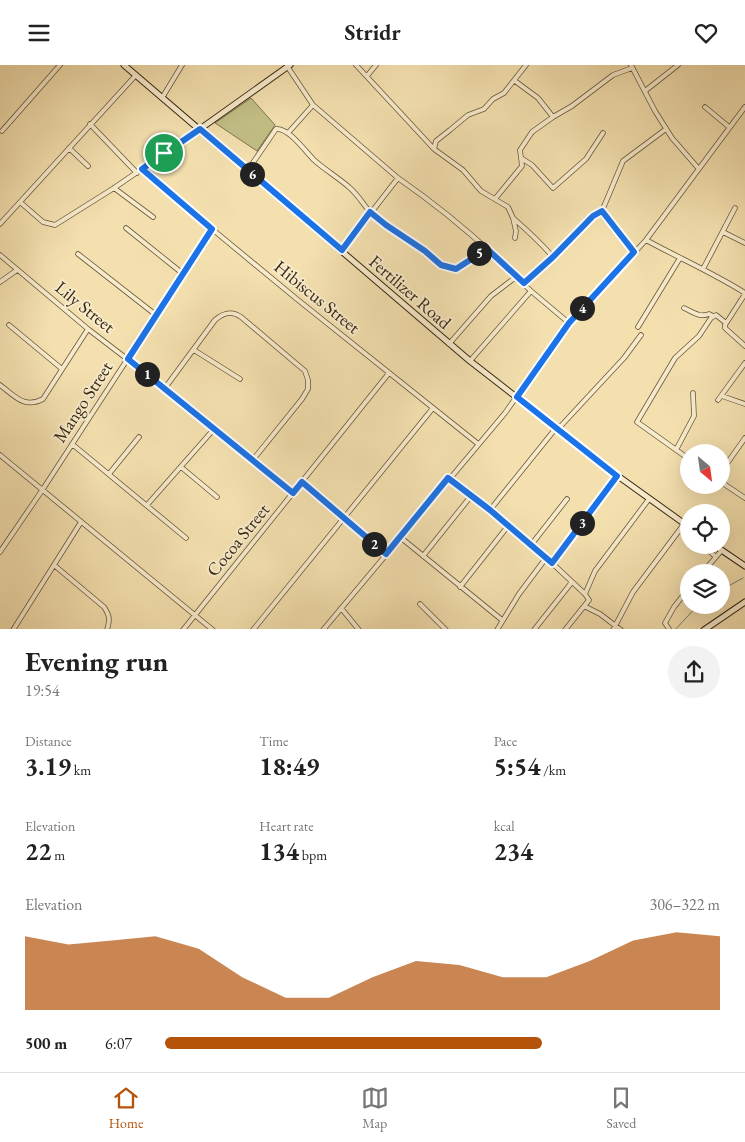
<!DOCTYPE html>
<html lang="en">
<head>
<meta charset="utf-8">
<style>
	body { margin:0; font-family:"EB Garamond",serif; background:#f2f2f2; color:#222; height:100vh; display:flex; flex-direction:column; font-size:19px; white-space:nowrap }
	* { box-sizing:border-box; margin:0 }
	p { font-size:16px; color:#767676 }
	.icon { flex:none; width:28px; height:28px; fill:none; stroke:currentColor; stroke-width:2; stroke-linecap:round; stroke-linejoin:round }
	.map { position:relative; height:564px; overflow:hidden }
	.details { display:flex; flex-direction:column; background:#fff; flex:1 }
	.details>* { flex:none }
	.needle { width:32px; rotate:151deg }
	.fabs { position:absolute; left:680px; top:379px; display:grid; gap:10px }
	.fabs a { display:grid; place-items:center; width:50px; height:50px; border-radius:50%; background:#fff; box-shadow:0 5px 20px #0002; font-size:25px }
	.pin { position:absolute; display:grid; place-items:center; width:42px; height:42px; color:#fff; margin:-21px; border:2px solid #fff; border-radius:50%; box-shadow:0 1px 5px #0007 }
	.km { position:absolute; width:25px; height:25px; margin:-12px; border-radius:50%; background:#222; color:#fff; font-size:14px; line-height:25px; text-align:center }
	.round { display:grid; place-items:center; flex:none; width:52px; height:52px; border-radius:26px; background:#f2f2f2 }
	.overview { display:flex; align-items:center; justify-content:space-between; height:85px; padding:0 25px }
	h1 { font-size:28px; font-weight:700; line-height:38px }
	.stats { display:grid; grid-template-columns:repeat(3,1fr); gap:8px; height:85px; padding:5px 25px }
	.stats div { display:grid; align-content:center }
	.stats b { font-size:25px; font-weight:700 }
	.stats small { font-size:14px; font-weight:400 }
	.stats p { font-size:14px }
	.chart { height:140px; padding:10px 25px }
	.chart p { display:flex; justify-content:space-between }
	.chart svg { width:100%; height:90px; margin-top:5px; fill:#b45309; opacity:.7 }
	ul { padding:0 25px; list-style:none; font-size:16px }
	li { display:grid; grid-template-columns:80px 60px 1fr; align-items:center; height:38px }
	li i { height:12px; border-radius:6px; background:#b45309 }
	header { display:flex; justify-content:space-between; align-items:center; height:65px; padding:0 25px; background:#fff; font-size:22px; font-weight:700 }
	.tabs { display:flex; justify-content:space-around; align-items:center; height:70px; border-top:1px solid #e0e0e0; background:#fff; font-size:14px; color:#767676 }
	.tabs a { display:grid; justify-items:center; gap:2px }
	.tabs .current { color:#b45309 }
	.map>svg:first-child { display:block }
	.green { fill:#c2c086; stroke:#7c744e }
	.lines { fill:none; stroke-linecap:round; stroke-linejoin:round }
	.stream { stroke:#758076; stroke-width:1 }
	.street-casing { stroke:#65563c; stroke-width:5.5 }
	.secondary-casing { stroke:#352816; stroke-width:7 }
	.street { stroke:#f8ebcb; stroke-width:4 }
	.secondary { stroke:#f8ebcb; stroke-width:5 }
	.route-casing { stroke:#fff; stroke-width:10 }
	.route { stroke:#1a73e8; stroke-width:6 }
	.labels { text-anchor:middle; stroke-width:4; stroke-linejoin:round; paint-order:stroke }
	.street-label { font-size:18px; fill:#352816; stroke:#f8ebcb }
</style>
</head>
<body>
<header><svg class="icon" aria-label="menu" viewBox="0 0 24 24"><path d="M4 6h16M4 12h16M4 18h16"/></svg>Stridr<svg class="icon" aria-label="heart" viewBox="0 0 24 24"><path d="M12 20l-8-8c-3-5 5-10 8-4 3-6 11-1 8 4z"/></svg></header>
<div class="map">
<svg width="745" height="565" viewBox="0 0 745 565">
	<rect width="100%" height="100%" fill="#f4e0af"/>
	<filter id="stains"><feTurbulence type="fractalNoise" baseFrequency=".004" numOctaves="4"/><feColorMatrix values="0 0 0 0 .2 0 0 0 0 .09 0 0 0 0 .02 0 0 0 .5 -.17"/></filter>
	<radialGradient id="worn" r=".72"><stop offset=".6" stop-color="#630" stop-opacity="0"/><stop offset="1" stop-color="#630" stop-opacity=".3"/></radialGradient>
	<path class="green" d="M 251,33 L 275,60 L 257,86 L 215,58 Z"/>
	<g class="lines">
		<path class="stream" d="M 721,525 L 743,513
			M 675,565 L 698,540"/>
		<g class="street-casing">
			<path id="street" d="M 356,0 L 434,84 L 463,105 L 481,126 L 508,142 L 513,153 L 516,166 L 515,173
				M 631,0 L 655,46 L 672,73 L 698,103
				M 287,1 L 313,40 L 398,113
				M 367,11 L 376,0
				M 515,16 L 538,33 L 553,52
				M 645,26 L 678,0
				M 162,33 L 182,0
				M 705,42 L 729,62
				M 90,59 L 137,108
				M 2,66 L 60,0
				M 288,68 L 313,40
				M 69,83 L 88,101
				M 434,84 L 436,76 L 450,65 L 468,50 L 484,44 L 493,34 L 504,28 L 526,0
				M 521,93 L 532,100 L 553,123 L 586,94 L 603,68
				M 142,103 L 212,164 L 298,235 L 477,378
				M 248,105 L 276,64 C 288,62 305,86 314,95 C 325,105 339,113 350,123 C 358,130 363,139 370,147 C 384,163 407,172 424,185 C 437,194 437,201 456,204 L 473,193 L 485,181
				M 114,123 L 153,152
				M 495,134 L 522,101 L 520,85 L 532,67 L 553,52 L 572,41 L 613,10 L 632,3
				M 20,137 L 43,157 L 55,160 L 114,123 L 200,64
				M 513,153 C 528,166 540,177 553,192
				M 0,159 L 136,10
				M 126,163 L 182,208
				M 723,167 L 745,178
				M 646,175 L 745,42
				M 342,185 L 398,113 C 441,143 480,175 516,212
				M 634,187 L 602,146 L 623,96 L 666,64
				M 78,189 L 156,250
				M 0,190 L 88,264 L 165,323 L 293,428
				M 703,204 L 735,143
				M 0,217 L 17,205
				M 524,219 L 553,192 L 593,151 L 602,146
				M 745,229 L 725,260 L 725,263 L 745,281
				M 684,243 C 693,247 700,253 709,249 L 713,251
				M 9,260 L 62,304
				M 638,262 L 680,193
				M 449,279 L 491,231 L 516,212 L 531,226
				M 194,285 L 240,314
				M 470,296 L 531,226 L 569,258
				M 0,320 C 15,331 24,344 43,334 L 88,264
				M 165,323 L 215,255 C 223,248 231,245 241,252 L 305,306 L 308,315 L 308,324 L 302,334 L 252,396
				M 722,331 L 745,339
				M 718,335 L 745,298
				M 558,364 L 624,293 L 641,270
				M 72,379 L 186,473
				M 676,385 L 694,351 L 693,328
				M 0,390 L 213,565
				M 689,394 L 637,357 L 675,293 L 699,271 L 711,253 L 716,250 L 726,258
				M 181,402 L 217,432
				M 721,407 L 745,373
				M 109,409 L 139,372
				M 448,413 L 490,445 L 556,363
				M 302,417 L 385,489
				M 721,417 L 745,433
				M 147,440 L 214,364
				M 490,445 L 552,498 L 617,411
				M 681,463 L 689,469
				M 400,472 L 502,555
				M 531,480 L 567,434
				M 702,480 L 716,492
				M 0,487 L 43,424 L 212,164
				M 423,491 L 471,431
				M 552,498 L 585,529 L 595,506 L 649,434
				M 54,500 L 104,542 C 110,551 110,555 107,565
				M 702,508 L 722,485
				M 460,522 L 508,461
				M 420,539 L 446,565
				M 584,541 L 600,549 L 621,565
				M 341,543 L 359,565
				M 669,564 L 665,558 L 674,542 L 689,523
				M 13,565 L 81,457
				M 183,565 L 389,308
				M 253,565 L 433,343
				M 323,565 L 505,348 L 569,258 L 646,175 C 679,193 713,208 745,228
				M 497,565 L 519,529 L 546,493
				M 534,565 L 572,517
				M 565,565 L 589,535 L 585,529
				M 613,565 L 633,527 L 684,459"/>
		</g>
		<g class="secondary-casing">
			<path id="secondary" d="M 124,0 L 470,296 L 556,363 L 590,391 L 689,462
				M 200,64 L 290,0
				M 714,480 L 745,501
				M 704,565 L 745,537"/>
		</g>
		<use href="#street" class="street"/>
		<use href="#secondary" class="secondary"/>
	</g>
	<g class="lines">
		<g class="route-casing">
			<path id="route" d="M 200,64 L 342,185 L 370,147 L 386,160 L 425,186 L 441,200 L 456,204 L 473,193 L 485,182 L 524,218 L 553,192 L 593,151 L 602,146 L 634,187 L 569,258 L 517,332 L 617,411 L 552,498 L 490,445 L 448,413 L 386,489 L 302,417 L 293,428 L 128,294 L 212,164 L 142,104 Z"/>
		</g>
		<use href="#route" class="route"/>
	</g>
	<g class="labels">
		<g class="street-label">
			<text transform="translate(410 227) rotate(41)" y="6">Fertilizer Road</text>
			<text transform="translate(317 232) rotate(39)" y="6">Hibiscus Street</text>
			<text transform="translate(85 242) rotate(39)" y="6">Lily Street</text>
			<text transform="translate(83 337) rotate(-57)" y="6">Mango Street</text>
			<text transform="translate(238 475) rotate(-51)" y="6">Cocoa Street</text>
		</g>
	</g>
	<rect width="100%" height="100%" filter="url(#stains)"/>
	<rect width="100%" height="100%" fill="url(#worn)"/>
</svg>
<div class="fabs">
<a><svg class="needle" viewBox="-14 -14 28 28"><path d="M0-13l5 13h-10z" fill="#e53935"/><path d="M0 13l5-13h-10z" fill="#767676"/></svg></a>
<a><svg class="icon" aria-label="locate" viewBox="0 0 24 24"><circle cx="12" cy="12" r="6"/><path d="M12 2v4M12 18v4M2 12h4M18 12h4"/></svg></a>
<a><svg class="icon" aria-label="layers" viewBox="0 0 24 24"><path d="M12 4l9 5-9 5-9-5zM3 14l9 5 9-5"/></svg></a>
</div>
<div class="pin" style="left:164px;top:88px;background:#1e9e55"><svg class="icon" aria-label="arrive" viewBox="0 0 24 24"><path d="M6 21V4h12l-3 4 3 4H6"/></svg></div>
<b class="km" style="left:147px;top:309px">1</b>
<b class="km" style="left:374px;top:479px">2</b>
<b class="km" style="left:582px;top:458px">3</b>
<b class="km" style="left:582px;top:243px">4</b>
<b class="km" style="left:479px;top:188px">5</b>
<b class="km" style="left:252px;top:109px">6</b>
</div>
<section class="details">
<div class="overview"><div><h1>Evening run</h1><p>19:54</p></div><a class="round"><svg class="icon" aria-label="share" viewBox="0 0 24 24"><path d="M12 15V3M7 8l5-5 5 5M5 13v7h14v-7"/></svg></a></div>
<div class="stats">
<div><p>Distance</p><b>3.19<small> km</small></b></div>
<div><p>Time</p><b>18:49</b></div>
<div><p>Pace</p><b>5:54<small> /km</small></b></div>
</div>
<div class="stats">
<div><p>Elevation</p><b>22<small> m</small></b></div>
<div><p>Heart rate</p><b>134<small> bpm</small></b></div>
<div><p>kcal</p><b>234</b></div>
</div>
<div class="chart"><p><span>Elevation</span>306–322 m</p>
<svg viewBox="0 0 160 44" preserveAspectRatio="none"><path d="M0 44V8L10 12L20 10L30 8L40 14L50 28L60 38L70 38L80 28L90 20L100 22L110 28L120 28L130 20L140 10L150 6L160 8V44z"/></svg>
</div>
<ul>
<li><b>500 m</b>6:07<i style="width:68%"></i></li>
</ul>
</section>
<nav class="tabs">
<a class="current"><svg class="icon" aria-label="home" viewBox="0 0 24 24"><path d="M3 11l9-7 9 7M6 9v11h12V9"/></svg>Home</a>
<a><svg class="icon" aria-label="map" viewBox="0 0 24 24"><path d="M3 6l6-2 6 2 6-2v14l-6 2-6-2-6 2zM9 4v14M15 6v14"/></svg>Map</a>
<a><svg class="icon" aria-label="saved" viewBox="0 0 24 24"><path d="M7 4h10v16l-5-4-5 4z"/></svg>Saved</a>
</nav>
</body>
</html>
